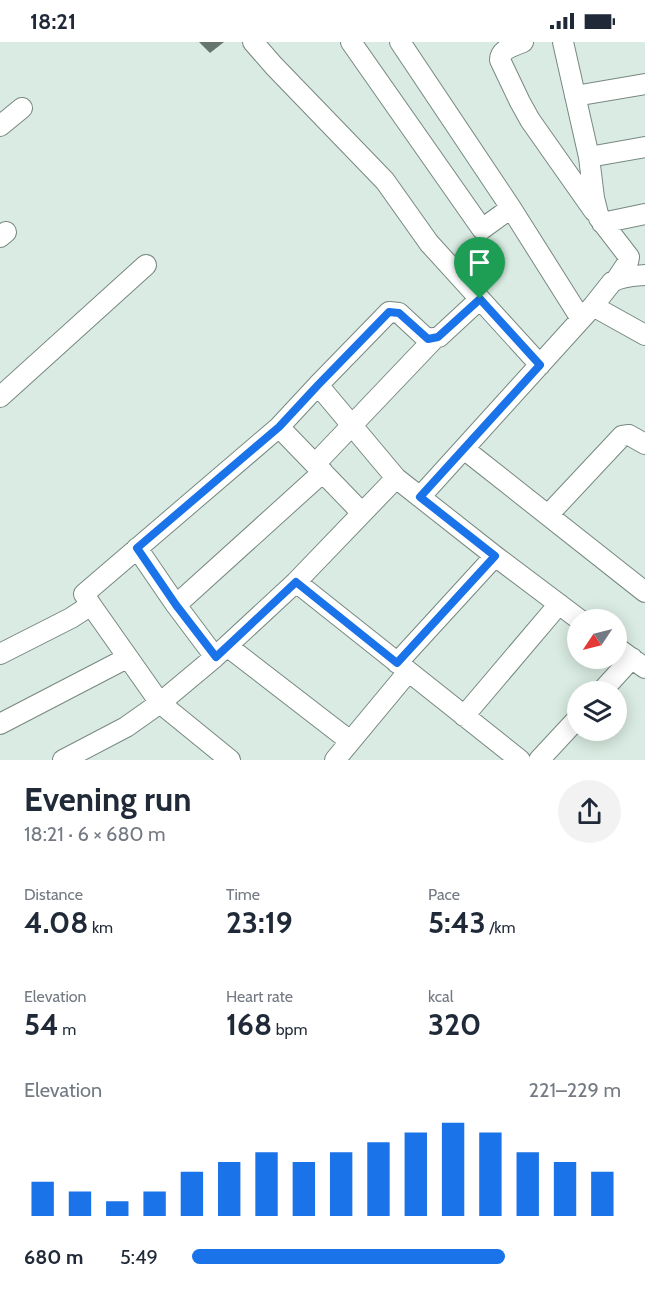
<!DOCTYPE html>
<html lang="en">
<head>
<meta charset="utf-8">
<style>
	body { margin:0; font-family:Cabin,sans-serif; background:#f2f2f3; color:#1f2937; height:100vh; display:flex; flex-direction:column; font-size:22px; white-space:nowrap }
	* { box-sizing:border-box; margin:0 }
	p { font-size:20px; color:#747a83 }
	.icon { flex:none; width:33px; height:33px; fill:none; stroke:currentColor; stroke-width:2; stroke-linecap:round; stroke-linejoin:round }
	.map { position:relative; height:718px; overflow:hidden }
	.drawer { display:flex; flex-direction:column; background:#fff; flex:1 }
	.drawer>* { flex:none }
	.needle { width:39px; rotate:235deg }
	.tools { position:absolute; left:567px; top:567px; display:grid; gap:12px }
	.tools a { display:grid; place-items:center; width:60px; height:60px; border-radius:50%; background:#fff; box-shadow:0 3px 15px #0003; font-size:30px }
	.pin { position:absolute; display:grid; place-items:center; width:51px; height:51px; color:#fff; margin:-62px -26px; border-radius:50% 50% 50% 0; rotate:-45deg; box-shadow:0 0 6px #0007 }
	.pin .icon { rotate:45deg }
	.round { display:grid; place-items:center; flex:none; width:63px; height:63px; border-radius:32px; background:#f2f2f3 }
	.summary { display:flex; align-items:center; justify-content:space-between; height:102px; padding:0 24px }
	h1 { font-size:33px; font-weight:700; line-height:45px }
	.figures { display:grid; grid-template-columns:repeat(3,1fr); gap:9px; height:102px; padding:6px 24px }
	.figures div { display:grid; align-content:center }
	.figures b { font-size:30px; font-weight:700 }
	.figures small { font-size:16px; font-weight:400 }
	.figures p { font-size:16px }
	.chart { height:168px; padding:12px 24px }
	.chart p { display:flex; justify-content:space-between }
	.chart svg { width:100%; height:108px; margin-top:6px; stroke:#1a73e8; stroke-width:6 }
	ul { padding:0 24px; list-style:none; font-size:20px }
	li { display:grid; grid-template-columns:96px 72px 1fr; align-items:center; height:45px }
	li i { height:15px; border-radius:8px; background:#1a73e8 }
	.status { display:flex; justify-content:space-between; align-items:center; height:42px; padding:0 30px; background:#fff; direction:ltr }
	.status svg { height:16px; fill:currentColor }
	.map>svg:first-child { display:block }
	.building { fill:#66766e }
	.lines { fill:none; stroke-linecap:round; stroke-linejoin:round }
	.minor-casing { stroke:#778880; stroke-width:22 }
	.minor { stroke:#fff; stroke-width:20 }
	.route-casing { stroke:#fff; stroke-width:12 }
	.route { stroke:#1a73e8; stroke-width:8 }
</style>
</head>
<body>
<div class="status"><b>18:21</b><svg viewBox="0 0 49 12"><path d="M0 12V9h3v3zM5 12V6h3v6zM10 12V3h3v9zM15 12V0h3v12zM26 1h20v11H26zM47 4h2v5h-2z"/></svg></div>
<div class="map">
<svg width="645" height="718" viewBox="0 0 645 718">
	<rect width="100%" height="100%" fill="#d9ebe2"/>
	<path class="building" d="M 199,0 L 224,0 L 210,11 Z"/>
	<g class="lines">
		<g class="minor-casing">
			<path id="minor" d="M 253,0 L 274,24 L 385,139 L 429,201 L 540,323
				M 351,0 L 482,187 L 511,166 L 581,277
				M 400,0 L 511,166
				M 523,0 C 514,4 500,7 500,18 L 520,60 L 530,78 L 594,169
				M 563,0 L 589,115 L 594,156 L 599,176 L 629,215 L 628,220 L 616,238
				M 575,54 L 645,42
				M 0,84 L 22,66
				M 589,115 L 645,105
				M 602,181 L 645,172
				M 0,195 L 6,190
				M 593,264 L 612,240 C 622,234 633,234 645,233
				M 318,343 L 389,270 L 399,271 L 427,297 L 439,295 L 480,257
				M 0,355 L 146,223
				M 279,385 L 362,471
				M 464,407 L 645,550
				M 315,422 L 434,297
				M 420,455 L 593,264 L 645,293
				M 548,473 L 622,394 L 629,393 L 645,402
				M 137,506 L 176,563 L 215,615
				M 296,540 L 520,718
				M 91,563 L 84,552 L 279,385 L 318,343 L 396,436
				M 176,563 L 323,430
				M 227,604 L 350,699
				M 616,605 L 645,626
				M 0,612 L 71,576 L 91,563 L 160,661 L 230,718
				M 397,621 L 495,514
				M 601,650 L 632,616
				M 464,674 L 559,562
				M 0,682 L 127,616
				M 63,718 L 126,685 L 160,661 L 215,615 L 296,540 L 396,436 L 495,514 L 580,578
				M 335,718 L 408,630
				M 539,718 L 578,676"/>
		</g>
		<use href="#minor" class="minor"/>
	</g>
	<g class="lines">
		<g class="route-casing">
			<path id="route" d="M 480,257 L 540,323 L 420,455 L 495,514 L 397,621 L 296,540 L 216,615 L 176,563 L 137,506 L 279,385 L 318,343 L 389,270 L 399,271 L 428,297 L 438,295 Z"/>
		</g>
		<use href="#route" class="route"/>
	</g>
</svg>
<div class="tools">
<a><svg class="needle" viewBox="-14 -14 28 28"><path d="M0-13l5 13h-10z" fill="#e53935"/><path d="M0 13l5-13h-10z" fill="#747a83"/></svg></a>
<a><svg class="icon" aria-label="layers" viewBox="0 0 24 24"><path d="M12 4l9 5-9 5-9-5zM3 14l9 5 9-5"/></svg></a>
</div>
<div class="pin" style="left:480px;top:257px;background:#1e9e55"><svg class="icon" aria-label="arrive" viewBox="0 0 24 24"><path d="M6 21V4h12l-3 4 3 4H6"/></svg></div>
</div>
<section class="drawer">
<div class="summary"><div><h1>Evening run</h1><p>18:21 · 6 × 680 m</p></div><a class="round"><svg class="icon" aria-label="share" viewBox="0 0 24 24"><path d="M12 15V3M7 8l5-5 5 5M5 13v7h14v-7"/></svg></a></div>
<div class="figures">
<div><p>Distance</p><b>4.08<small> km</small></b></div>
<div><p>Time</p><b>23:19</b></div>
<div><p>Pace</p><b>5:43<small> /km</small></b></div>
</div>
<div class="figures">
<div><p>Elevation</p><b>54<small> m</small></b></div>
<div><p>Heart rate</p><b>168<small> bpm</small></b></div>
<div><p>kcal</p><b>320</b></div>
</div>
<div class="chart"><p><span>Elevation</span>221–229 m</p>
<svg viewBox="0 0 160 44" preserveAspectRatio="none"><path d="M5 44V30M15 44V34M25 44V38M35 44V34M45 44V26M55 44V22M65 44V18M75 44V22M85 44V18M95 44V14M105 44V10M115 44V6M125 44V10M135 44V18M145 44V22M155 44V26"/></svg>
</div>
<ul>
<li><b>680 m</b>5:49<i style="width:73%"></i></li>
</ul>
</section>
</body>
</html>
